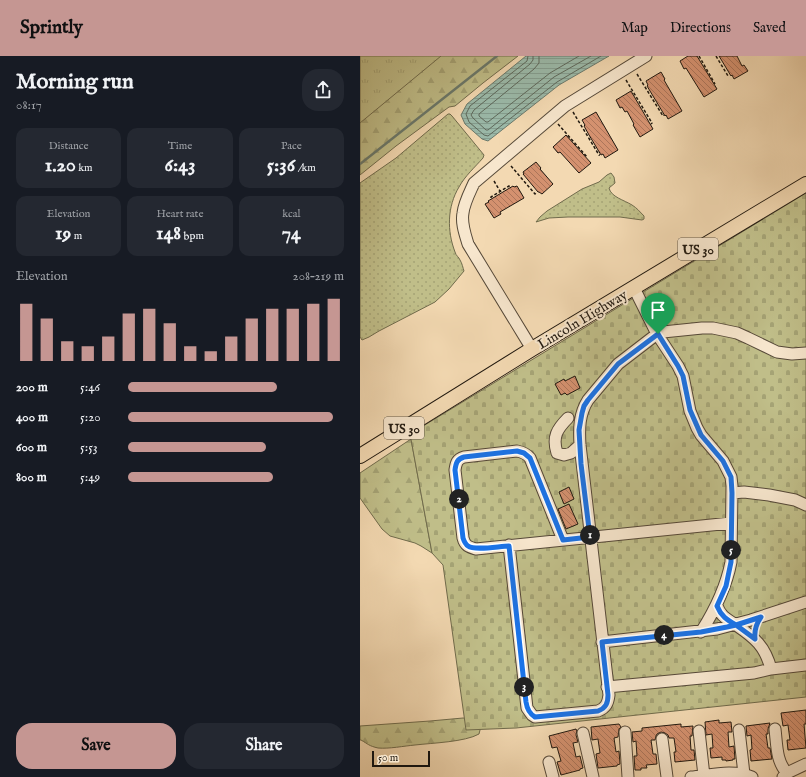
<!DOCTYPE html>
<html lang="en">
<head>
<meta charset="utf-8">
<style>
	body { margin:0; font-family:"IM FELL English",serif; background:#242831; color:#f1f3f6; height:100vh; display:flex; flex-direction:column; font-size:15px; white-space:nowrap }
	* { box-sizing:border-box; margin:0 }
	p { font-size:13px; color:#9ea1a6 }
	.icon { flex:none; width:22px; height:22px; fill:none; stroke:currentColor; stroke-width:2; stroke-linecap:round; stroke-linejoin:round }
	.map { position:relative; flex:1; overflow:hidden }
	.sheet { display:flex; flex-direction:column; background:#171b24; width:360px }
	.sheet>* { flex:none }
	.scale { position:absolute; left:12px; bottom:10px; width:58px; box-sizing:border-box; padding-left:4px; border:2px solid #20180f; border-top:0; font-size:11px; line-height:14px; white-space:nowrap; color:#20180f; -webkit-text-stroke:3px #f7e6cd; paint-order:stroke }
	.pin { position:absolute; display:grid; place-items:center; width:34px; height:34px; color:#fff; margin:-41px -17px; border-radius:50% 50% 50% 0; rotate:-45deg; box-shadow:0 0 4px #0007 }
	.pin .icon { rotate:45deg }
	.km { position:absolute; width:20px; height:20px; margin:-10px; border-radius:50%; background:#222; color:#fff; font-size:11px; line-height:20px; text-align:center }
	.round { display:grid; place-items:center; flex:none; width:42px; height:42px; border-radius:16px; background:#242831 }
	.headline { display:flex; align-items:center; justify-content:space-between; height:68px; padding:0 16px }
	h1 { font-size:22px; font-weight:700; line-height:30px }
	.figures { display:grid; grid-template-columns:repeat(3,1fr); gap:6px; height:68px; padding:4px 16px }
	.figures div { display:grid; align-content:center; border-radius:10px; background:#242831; text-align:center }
	.figures b { font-size:20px; font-weight:700 }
	.figures small { font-size:11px; font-weight:400 }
	.figures p { font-size:11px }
	.chart { height:112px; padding:8px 16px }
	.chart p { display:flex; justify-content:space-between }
	.chart svg { width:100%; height:72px; margin-top:4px; stroke:#c59692; stroke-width:6 }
	.cta { display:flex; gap:8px; margin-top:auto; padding:8px 16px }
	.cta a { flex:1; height:46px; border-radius:16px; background:#c59692; color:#111; font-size:16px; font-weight:700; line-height:46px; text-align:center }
	.cta a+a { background:#242831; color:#f1f3f6 }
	ul { padding:0 16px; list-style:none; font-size:13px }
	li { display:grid; grid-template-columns:64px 48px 1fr; align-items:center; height:30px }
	li i { height:10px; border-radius:5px; background:#c59692 }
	header { display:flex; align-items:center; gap:24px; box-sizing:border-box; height:56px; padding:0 20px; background:#c59692; color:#111 }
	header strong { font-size:19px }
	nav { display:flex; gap:22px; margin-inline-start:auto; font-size:14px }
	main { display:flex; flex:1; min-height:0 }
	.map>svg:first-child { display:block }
	.grass { fill:url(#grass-dots); stroke:#706b4c }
	.forest { fill:url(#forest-firs); stroke:#706b4c }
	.cemetery { fill:url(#cemetery-stones); stroke:#706b4c }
	.park { fill:url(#park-tufts); stroke:#706b4c }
	.water { fill:url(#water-rules); stroke:#6a796c }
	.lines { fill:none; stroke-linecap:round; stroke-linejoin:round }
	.shore { stroke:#5e695c; stroke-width:1 }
	.stream { stroke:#6a796c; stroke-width:2.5 }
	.building { fill:url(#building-back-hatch); stroke:#20180f }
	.minor-casing { stroke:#554838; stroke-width:13 }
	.major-casing { stroke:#20180f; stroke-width:16 }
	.path { stroke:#20180f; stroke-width:1.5; stroke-dasharray:3 2; stroke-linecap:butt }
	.minor { stroke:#f7e6cd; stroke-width:11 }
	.major { stroke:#f3d9b2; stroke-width:14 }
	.route-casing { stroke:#fff; stroke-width:8 }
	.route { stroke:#1a73e8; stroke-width:5 }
	.labels { text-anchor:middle; stroke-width:4; stroke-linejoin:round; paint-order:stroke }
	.shield { fill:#f7e6cd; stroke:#605648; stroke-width:1 }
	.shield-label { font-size:13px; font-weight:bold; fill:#20180f }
	.street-label { font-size:14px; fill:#20180f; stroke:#f7e6cd }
</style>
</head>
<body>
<header>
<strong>Sprintly</strong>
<nav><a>Map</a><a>Directions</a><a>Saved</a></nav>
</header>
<main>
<section class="sheet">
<div class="headline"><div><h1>Morning run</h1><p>08:17</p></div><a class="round"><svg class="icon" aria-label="share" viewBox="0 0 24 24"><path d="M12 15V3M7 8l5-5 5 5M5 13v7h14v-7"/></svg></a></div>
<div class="figures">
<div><p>Distance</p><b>1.20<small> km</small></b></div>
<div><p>Time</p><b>6:43</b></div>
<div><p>Pace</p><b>5:36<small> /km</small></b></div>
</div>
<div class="figures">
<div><p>Elevation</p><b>19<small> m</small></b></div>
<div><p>Heart rate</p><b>148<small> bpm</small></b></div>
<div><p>kcal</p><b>74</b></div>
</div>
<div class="chart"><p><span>Elevation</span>208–219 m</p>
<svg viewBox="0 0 160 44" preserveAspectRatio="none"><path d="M5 44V9M15 44V18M25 44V32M35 44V35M45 44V29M55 44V15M65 44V12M75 44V21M85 44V35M95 44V38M105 44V29M115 44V18M125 44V12M135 44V12M145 44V9M155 44V6"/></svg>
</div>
<ul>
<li><b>200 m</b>5:46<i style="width:69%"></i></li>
<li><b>400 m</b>5:20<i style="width:95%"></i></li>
<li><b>600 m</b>5:53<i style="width:64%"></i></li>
<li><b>800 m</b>5:49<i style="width:67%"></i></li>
</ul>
<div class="cta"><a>Save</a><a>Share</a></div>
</section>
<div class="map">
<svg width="446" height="721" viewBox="0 0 446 721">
	<defs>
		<pattern id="grass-dots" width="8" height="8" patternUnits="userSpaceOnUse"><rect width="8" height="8" fill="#c0be89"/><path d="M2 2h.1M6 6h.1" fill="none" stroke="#a5a375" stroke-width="1.8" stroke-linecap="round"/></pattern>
		<pattern id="forest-firs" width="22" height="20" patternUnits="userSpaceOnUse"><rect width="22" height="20" fill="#c0be89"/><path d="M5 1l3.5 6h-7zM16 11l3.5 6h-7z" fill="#a5a375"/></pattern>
		<pattern id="cemetery-stones" width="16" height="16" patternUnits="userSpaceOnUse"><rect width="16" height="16" fill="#c0be89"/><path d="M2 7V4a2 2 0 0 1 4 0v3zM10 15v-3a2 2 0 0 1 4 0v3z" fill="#a5a375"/></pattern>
		<pattern id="park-tufts" width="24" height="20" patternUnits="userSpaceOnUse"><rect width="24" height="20" fill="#c0be89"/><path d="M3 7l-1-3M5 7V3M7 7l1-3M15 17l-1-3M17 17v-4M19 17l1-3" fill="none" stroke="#a5a375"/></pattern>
		<pattern id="water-rules" width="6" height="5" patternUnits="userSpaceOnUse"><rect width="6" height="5" fill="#9bbaaa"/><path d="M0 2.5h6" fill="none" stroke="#859f91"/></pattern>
		<pattern id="building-back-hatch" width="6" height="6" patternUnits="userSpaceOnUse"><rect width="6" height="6" fill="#d4916f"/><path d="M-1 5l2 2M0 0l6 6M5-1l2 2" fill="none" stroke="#ac755a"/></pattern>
	</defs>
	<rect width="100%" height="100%" fill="#f3d9b2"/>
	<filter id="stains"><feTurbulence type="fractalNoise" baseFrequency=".005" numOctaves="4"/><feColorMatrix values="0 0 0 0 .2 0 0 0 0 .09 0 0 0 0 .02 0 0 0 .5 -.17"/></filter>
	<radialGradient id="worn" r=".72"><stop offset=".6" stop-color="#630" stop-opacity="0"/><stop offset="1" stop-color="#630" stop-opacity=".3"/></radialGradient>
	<path class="grass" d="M 88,58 L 90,58 L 92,60 L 124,99 L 123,102 C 115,111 105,120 99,131 C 87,151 87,175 95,196 C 96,200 99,201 100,204 C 102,207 103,212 104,215 L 89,233 L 75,246 L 19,275 L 9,281 L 2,284 L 0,281 L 0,127 L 36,102 Z
		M 251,117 L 254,121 L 255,127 L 249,132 C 251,141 264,144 272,149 C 277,152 280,156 284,160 L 284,163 L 282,164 L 260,161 L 208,161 L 189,162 L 176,166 L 180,161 L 187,155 L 222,133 L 239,126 L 247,119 Z"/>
	<path class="forest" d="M 73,0 L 158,0 L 123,27 L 95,50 L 89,51 L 36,90 L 0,119 L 0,58 Z
		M 51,383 L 72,497 L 61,490 L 55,487 L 30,480 L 22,473 L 0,442 L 0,417 Z
		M 103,662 L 114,663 L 121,670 L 119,678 C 105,686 72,687 55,689 C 44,690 29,693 18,692 C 9,690 8,688 1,684 L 0,684 L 0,670 L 70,665 Z"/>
	<path class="cemetery" d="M 446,137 L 446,641 L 156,672 L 106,674 L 83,509 L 72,497 L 50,378 Z"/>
	<path class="park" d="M 0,0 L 81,0 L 0,67 Z"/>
	<path class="water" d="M 166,0 L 249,0 L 199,29 L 128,85 L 122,83 L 105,68 L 101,59 L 107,48 Z"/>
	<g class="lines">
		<path class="shore" d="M 168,0 L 167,5 L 110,50 L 106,58 L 109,66 L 124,79 L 128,80 L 197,26 L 241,0
			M 173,0 L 173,4 L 170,8 L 114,54 L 111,59 L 113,62 L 126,74 L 128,74 L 194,21 L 231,0
			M 179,0 L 179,7 L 174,13 L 119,58 L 119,60 L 126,66 L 128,66 L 190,17 L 219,0"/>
		<path class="stream" d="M 0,108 L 137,0"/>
	</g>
	<path class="building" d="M 328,0 L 337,0 L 357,33 L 344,41 L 326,12 L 324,13 L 320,5 Z
		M 359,0 L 377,0 L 382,10 L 384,9 L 388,15 L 374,23 L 372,19 L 371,20 Z
		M 301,16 L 305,23 L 304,24 L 322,55 L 308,63 L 306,59 L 305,60 L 287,30 L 288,29 L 286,25 Z
		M 271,35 L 293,73 L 280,81 L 273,69 L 274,68 L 267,55 L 265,56 L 262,51 L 260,52 L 256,44 Z
		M 236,56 L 258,94 L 245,102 L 243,98 L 241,99 L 229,79 L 224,70 L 225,69 L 222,64 Z
		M 206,79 L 231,107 L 219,117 L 200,96 L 198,97 L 193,91 Z
		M 176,106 L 181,112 L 180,113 L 193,128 L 182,138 L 179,136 L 178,136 L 163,118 L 164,118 L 163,116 Z
		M 153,130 L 154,131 L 157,130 L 164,142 L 140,156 L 141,158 L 134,162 L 125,148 L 129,146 L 128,145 Z
		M 215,320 L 220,332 L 207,339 L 205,337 L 201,339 L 195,328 L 204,323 L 205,325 Z
		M 209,431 L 214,443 L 204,448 L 199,436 Z
		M 209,448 L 218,468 L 206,473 L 198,453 Z
		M 446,654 L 446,668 L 444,668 L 446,692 L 428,694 L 427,684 L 430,684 L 428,669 L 423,670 L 421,657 Z
		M 359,664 L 359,667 L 371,666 L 372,676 L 368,676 L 369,691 L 374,690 L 375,703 L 373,703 L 373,704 L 366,705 L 366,704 L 362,704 L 362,701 L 351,702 L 350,692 L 353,692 L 352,678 L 346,679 L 345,666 Z
		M 410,667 L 408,673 L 408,678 L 406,678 L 408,692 L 410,692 L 412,703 L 391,705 L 390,694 L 392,693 L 391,679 L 387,680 L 386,670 Z
		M 259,668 L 261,671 L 259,673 L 258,681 L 254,682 L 256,696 L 259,695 L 260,708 L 257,709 L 257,710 L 238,712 L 236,698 L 240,697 L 238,683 L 232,684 L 231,671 Z
		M 321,668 L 321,671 L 333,670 L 332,680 L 330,680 L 331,694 L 334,694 L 335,704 L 315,706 L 314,696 L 316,696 L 314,682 L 309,682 L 308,679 L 305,677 L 301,676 L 297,678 L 296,680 L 295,684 L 291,684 L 293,698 L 296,698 L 297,708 L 286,709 L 287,712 L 281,712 L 281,714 L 275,714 L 274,700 L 277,700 L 276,685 L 273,686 L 272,676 L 282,675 L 282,672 Z
		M 216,673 L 216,674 L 217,674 L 216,679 L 218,686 L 213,687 L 216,701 L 220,700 L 223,712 L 220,713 L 220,714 L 201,719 L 197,706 L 201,705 L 197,691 L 192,692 L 189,680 Z"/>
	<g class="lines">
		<g class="minor-casing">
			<path id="minor" d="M 274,232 L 297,278 L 318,310 L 323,320 L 330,355 L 337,372 L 341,379 L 346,385 L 363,405 L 371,421 L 372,430 L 371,506 C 366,532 355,554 341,576
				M 172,293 L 108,188 C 105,178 101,167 103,157 C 104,147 110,136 114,127 L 205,50 L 286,0
				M 208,362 C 197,373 192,381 197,397 L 204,399 L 211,397 L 220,389
				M 372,437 L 384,436 L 409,439 L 435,444 L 446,449
				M 203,484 L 170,402 C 166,397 162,396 157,395 L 104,401 C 97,403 96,407 95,414 L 103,482 C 105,490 109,491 116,493 C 201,485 286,476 371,467
				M 149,489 L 167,652 L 172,659 L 175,661 L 238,655 C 246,652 248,647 249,639 L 220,389 C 219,373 219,358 228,344 L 258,308 L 297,278 L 303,276 L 342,272 L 353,272 L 377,277 L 388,282 L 417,296 L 432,298 L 446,297
				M 357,550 C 361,561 367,563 376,569 C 395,582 405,590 411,613
				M 242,586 L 357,573 L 391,564 L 446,546
				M 247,631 L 394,617 L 411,613 L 446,609
				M 415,673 C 417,689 416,705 427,717
				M 379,674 L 384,718
				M 339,675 L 344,720
				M 265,676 L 268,721
				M 223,677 L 233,721
				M 302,683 L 307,721
				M 189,706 L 193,721
				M 331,721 C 351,719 373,713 392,721
				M 423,721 L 427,717 L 446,708"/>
		</g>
		<g class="major-casing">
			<path id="major" d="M 0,400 L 172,293 L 446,128"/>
		</g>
		<path class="path" d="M 339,0 L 355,28
			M 356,0 L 368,20 L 369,20
			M 277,18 L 303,60 L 304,59
			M 266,24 L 292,67 L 291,68
			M 213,56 L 239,99 L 240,99
			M 198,68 L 227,101 L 227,102
			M 151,110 L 175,138 L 177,136
			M 134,125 L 140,135
			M 131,142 L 131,141 L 149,130 L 150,131"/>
		<use href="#minor" class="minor"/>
		<use href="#major" class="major"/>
	</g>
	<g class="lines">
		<g class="route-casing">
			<path id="route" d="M 298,278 L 258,308 L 228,344 L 224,350 L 222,357 L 219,374 L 221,408 L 230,481 L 203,484 L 170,402 L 164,397 L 157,395 L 104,401 C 97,403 96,407 95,414 L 103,482 C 104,485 105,488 108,490 C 115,495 140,490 149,490 L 166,646 C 167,653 170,658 175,661 L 238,655 C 246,652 248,647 248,639 L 242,586 L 341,576 L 367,571 L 376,569 L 395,583 C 394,574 396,568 401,561 L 376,569 C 367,564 361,560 357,550 L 366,530 L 371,506 L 372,437 L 371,421 L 363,405 L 341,379 L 330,354 L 323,320 L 318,310 L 298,278"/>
		</g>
		<use href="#route" class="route"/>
	</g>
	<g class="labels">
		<g class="shield">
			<rect x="318" y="182" width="40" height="22" rx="3"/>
			<rect x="24" y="361" width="40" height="22" rx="3"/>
		</g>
		<g class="shield-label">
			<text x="338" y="198">US 30</text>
			<text x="44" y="377">US 30</text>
		</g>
		<g class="street-label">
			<text transform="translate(222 263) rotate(-31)" y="5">Lincoln Highway</text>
		</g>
	</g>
	<rect width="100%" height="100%" filter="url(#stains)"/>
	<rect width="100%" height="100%" fill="url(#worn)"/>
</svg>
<div class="scale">50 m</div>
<div class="pin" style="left:298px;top:278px;background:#1e9e55"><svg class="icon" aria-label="arrive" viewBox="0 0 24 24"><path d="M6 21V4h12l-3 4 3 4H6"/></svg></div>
<b class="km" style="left:230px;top:479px">1</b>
<b class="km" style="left:99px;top:443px">2</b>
<b class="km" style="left:164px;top:631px">3</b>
<b class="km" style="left:304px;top:579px">4</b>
<b class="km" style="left:371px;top:494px">5</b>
</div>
</main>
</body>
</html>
